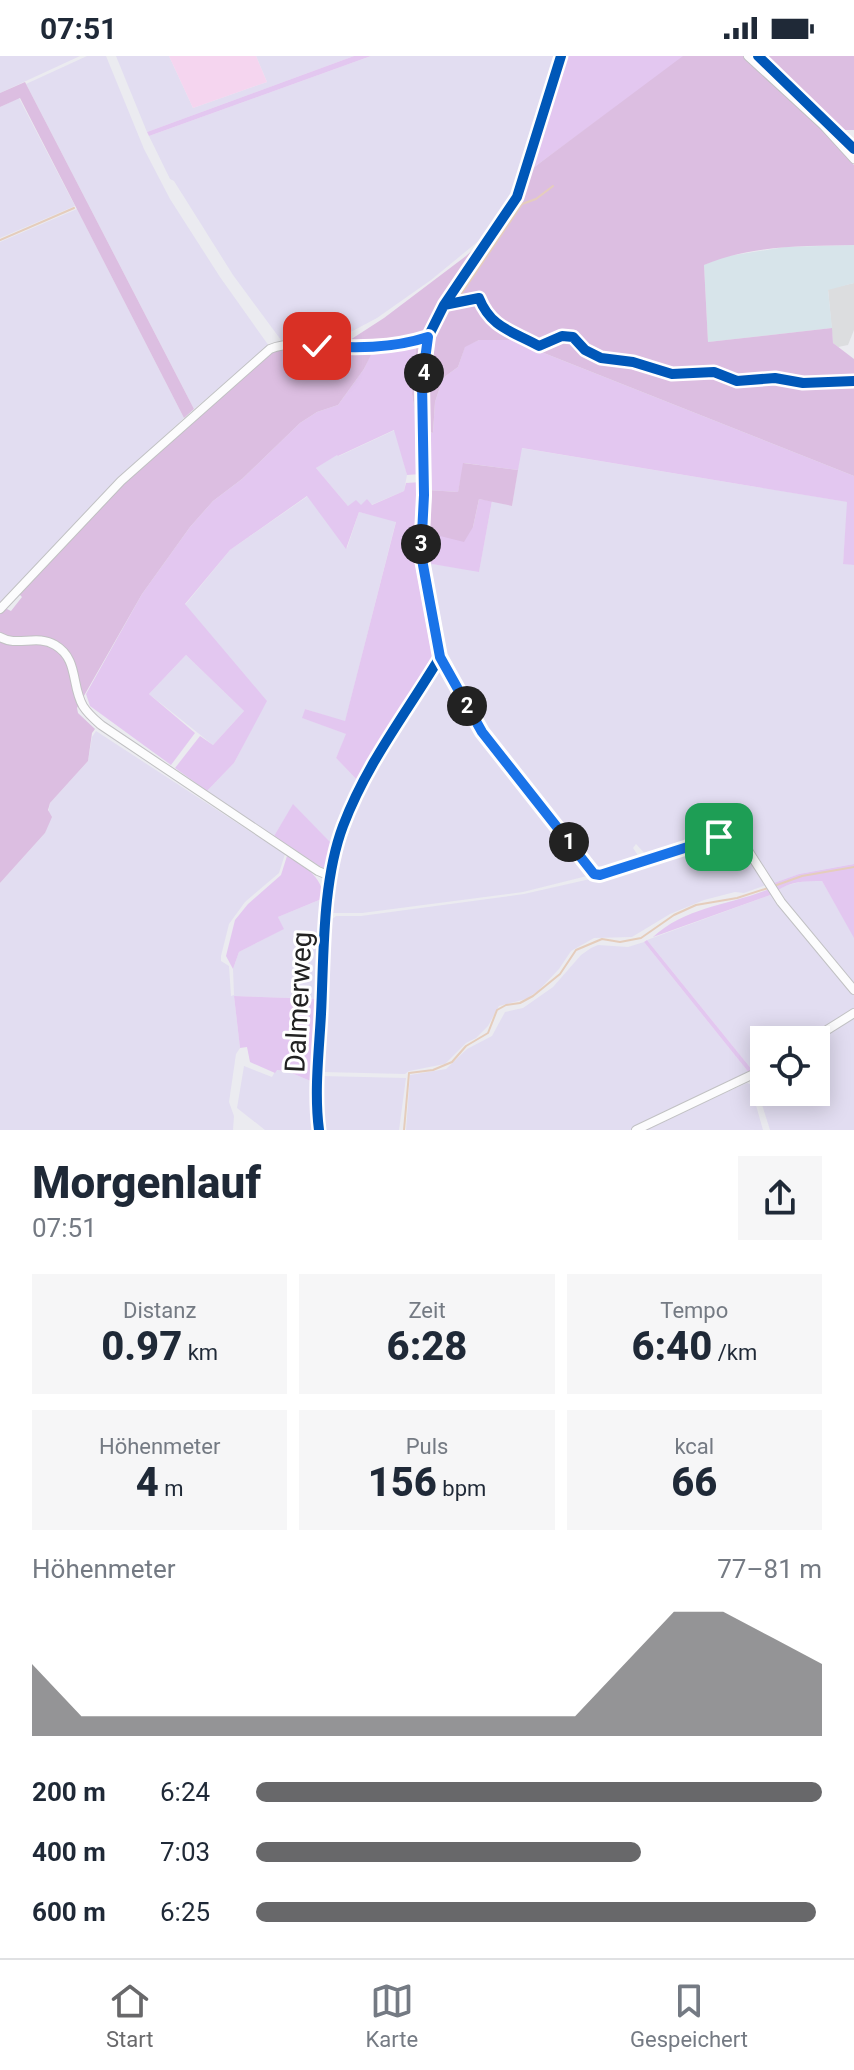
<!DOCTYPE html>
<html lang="de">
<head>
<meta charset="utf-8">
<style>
	body { margin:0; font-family:Roboto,sans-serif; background:#f6f6f7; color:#1f2937; height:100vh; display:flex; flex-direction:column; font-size:30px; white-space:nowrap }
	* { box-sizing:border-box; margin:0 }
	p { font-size:26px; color:#747a83 }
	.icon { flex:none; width:44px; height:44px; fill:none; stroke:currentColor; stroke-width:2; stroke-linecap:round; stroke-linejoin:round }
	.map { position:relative; height:1074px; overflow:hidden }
	.drawer { display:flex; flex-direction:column; background:#fff; flex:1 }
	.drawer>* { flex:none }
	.fabs { position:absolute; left:750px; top:970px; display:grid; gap:16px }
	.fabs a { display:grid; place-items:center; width:80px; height:80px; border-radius:0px; background:#fff; box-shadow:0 4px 20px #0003; font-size:40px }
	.pin { position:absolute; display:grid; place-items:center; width:68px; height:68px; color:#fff; margin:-34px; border-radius:16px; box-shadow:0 4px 12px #0006 }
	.km { position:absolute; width:40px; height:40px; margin:-20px; border-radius:50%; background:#222; color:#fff; font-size:22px; line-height:40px; text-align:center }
	.round { display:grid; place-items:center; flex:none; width:84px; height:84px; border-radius:0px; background:#f6f6f7 }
	.head { display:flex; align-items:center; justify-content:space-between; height:136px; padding:0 32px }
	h1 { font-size:44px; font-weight:800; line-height:60px }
	.metrics { display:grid; grid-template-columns:repeat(3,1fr); gap:12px; height:136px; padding:8px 32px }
	.metrics div { display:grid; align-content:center; border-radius:0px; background:#f6f6f7; text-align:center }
	.metrics b { font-size:40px; font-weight:800 }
	.metrics small { font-size:22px; font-weight:400 }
	.metrics p { font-size:22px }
	.chart { height:224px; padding:16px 32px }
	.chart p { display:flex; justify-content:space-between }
	.chart svg { width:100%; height:144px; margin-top:8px; fill:#68686a; opacity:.7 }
	ul { padding:0 32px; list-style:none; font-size:26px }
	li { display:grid; grid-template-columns:128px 96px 1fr; align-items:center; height:60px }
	li i { height:20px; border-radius:10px; background:#68686a }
	.status { display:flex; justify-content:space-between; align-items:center; height:56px; padding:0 40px; background:#fff; direction:ltr }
	.status svg { height:22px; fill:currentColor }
	.tab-bar { display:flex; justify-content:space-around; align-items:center; height:112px; border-top:2px solid #e0e1e3; background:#fff; font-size:22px; color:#747a83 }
	.tab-bar a { display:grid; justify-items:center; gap:4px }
	.tab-bar .selected { color:#68686a }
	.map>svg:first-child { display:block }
	.residential { fill:#dcdddf }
	.commercial { fill:#d7e4ea }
	.farmland { fill:#e2ddf1 }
	.grass { fill:#e3c7f0 }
	.forest { fill:#dcbee1 }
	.park { fill:#f5d5ef }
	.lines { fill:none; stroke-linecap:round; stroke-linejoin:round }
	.stream { stroke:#e5cdbc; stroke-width:2 }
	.minor-casing { stroke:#c1c1c3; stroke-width:10 }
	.minor { stroke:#fcfcfd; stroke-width:8 }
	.cycleway-casing { stroke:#fff; stroke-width:15 }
	.cycleway { stroke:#0057b8; stroke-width:10 }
	.route-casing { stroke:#fff; stroke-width:16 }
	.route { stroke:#1a73e8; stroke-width:10 }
	.labels { text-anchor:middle; stroke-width:6; stroke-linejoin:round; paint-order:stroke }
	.street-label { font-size:28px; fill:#222; stroke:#fff }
</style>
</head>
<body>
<div class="status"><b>07:51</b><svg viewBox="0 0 49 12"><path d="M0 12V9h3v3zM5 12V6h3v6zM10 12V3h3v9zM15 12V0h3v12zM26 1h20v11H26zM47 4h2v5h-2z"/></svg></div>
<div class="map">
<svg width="854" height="1074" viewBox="0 0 854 1074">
	<rect width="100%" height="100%" fill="#ebebf0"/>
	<path class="residential" d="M 854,227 L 854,274 L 848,289 L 838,291 L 833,287 L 828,233 Z"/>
	<path class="commercial" d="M 854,189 L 854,227 L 828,234 L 832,272 L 708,286 L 704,209 L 722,201 L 785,191 Z"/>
	<path class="farmland" d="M 0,0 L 80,0 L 0,37 Z
		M 87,0 L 106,0 L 144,93 L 170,143 L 220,221 L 269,290 L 194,353 L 26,28 Z
		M 116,0 L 169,0 L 193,52 L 267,26 L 256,0 L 354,0 L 147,76 Z
		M 371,0 L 555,0 L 513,140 L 492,174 L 431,224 L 377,262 L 328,288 L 281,284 L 233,219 L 174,125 L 170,123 L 149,80 Z
		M 19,42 L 75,150 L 0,182 L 0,51 Z
		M 77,153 L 184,362 L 118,423 L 0,547 L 0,186 Z
		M 395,374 L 407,419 L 404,435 L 371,449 L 348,450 L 316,412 L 337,398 L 339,400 Z
		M 521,392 L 848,446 L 843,507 L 854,509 L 854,808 L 799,818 L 771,828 L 736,775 L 648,801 L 636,788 L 633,792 L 641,804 L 605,816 L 596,815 L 486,670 L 446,595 L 426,507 L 479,515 L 492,445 L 512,450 Z
		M 308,440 L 347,492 L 359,456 L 396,465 L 345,666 L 305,653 L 303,662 L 347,678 L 336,702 L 360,727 L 333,789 L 293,749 L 274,780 L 207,735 L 234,707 L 266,645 L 185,549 L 230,494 Z
		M 186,599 L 244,655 L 213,689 L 149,638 Z
		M 440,609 L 479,677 L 591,819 L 523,836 L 362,857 L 331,857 L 333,820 L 358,750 L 381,698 L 426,635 Z
		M 96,675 L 285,798 L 279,817 L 245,846 L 229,868 L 221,900 L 221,905 L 229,910 L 231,940 L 234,939 L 233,913 L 239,896 L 283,873 L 278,861 L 324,842 L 318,943 L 234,940 L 240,992 L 236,998 L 229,1046 L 234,1060 L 233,1074 L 0,1074 L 0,827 L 45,777 L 50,747 L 88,705 L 92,681 Z
		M 720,782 L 736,782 L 766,829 L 744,837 L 735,836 L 704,844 L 670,858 L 632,881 L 594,882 L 571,895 L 559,913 L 538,935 L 526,943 L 499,950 L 488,970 L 476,982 L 466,987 L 445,1008 L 409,1015 L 405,1018 L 323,1016 L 331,864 L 336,860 L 361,860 L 524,838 L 599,821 Z
		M 804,825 L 822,825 L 854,881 L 854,929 L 777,835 L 784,830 Z
		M 773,838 L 854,939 L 854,953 L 805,984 L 764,984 L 764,1008 L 753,1015 L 647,884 Z
		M 644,886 L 750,1018 L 632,1074 L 406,1074 L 410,1019 L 446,1013 L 467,993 L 492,980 L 505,956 L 523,952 L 553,931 L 581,899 L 591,892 L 598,889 L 628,891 Z
		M 854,961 L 854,1074 L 770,1074 L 754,1023 L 764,1017 L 764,1036 L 816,1036 L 816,985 Z
		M 244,1010 L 272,1021 L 276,1014 L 289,1016 L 313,1026 L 315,1074 L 265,1074 L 237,1052 Z
		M 321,1020 L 406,1022 L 399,1074 L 322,1074 Z
		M 747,1027 L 750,1028 L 763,1074 L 643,1074 Z"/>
	<path class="grass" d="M 354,0 L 371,0 L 149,80 L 147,76 Z
		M 566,0 L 685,0 L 529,115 Z
		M 479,284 L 511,284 L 854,420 L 854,509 L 843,508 L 847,446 L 522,392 L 518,414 L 464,407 L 458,436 L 428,434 L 424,373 L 433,377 L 435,346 L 443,322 L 458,311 L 465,290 Z
		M 416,289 L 412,338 L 418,376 L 421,418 L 407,419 L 394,374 L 338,400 L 337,399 L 316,412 L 348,450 L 356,444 L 361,449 L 367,443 L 372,449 L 404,435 L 406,427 L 422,426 L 418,462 L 419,497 L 435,596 L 432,608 L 415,639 L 377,693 L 360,727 L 336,702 L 346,678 L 302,662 L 305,653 L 345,665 L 396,466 L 359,456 L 346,493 L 307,440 L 230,494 L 185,548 L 267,645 L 234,707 L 207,735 L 175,712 L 200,680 L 213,689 L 244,655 L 186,599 L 149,638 L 195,677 L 171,709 L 90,650 L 86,638 L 142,538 L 190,471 L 213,445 L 242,423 L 300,367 L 317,356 L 338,349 L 364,313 L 373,294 Z
		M 479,443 L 492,445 L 479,516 L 426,507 L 424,470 L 436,479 L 473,471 Z
		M 293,748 L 333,789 L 327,812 L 324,813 L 274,780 Z
		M 287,800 C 305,811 321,819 324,842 L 278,861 L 284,873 L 239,896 L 233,913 L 226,900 L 235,864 L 248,848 L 281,819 Z
		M 854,808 L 854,882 L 822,825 C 806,825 790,825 777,835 L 771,828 L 799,818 Z
		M 769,833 L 773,838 L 653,881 C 685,851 730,849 769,833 Z
		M 647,884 L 753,1015 L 750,1018 L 644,886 Z
		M 234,940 L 318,943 L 313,1026 L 289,1016 L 277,1014 L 275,1017 L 250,1006 L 247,991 L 240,992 Z"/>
	<path class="forest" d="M 683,0 L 854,0 L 854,74 L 844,74 L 831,83 L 854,109 L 854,189 C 803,190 751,189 704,209 L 708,286 L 832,272 L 833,287 L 854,303 L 854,420 L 511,284 L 479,284 L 465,291 L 458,311 L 443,322 L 435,346 L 433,377 L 417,370 L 412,338 L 416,290 L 373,295 L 364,313 L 338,349 L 317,356 L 300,367 L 242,423 L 213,445 L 190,471 L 142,538 L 77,652 L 78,657 L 95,673 L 92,677 L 88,705 L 50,747 L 48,754 L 52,761 L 45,777 L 0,827 L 0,558 L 5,552 L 11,555 L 22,541 L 18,537 L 122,426 L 271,295 L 284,291 L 333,295 L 384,262 L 466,200 L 501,168 L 521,143 L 529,115 Z
		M 25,26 L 194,353 L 184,362 L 20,42 L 0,51 L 0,37 Z
		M 463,407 L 518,414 L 512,450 L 479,443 L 473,471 L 464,486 L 436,479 L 424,470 L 428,434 L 458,436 Z"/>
	<path class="park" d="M 169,0 L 256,0 L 267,26 L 193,52 Z"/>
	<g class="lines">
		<path class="stream" d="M 0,184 L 74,152
			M 453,250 L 522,148 L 536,143 L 553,130
			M 432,283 L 448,256
			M 420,440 C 411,490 423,540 433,589
			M 447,604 L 487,676
			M 774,830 L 802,820 L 854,811
			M 404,1074 L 409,1017 L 433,1014 L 452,1006 L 466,990 L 488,977 L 497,954 L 506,949 L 520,947 L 533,940 L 560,918 L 576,894 L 602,883 L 620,886 L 641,882 L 674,859 L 696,849 L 737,842 L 768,832"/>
		<g class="minor-casing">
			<path id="minor" d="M 561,0 L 517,141 L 444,249 L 428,281 L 422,326 L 424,439 L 421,498 L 440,601 L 482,676 L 594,818 L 606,818 L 719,781 L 734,778 L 742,785 L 781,846 L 854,934
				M 748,0 L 823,69 L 854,103
				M 0,553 L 121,425 L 270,293 C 293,283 334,292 359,292 C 383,293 406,288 428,281
				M 0,581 C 17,591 37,578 55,589 C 79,603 71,630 83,650 C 88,658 94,663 101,669 L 318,815 L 330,820
				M 811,984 L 854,957
				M 319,1074 C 314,1036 319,996 321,958 C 324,899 322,826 343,770 C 367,707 405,659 440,601
				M 636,1074 L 764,1013"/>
		</g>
		<use href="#minor" class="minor"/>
		<g class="cycleway-casing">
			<path id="cycleway" d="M 758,0 L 854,93
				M 444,249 L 479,242 C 491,272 512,275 539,290 L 562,280 L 573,281 L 585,294 L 601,302 L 633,306 L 672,318 L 714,316 L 737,325 L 775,322 L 803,327 L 854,325
				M 319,1074 C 314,1036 319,996 321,958 C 324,899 322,826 343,770 C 367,707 405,659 440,601 L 421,498 L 424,439 L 422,326 L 428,281 L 444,249 L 517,141 L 561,0"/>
		</g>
		<use href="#cycleway" class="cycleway"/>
	</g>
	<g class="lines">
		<g class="route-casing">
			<path id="route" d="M 317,290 C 355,292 391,293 428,281 L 422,326 L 424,439 L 421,498 L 440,601 L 482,676 L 594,818 L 600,819 L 719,781"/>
		</g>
		<use href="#route" class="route"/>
	</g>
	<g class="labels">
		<g class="street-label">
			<text transform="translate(298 946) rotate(-87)" y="10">Dalmerweg</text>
		</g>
	</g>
</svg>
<div class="fabs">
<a><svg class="icon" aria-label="locate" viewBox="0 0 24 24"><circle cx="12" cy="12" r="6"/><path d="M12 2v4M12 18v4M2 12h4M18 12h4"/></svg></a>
</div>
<div class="pin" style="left:719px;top:781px;background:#1e9e55"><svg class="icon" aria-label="arrive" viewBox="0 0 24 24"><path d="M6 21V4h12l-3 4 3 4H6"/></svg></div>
<div class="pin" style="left:317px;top:290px;background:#d93025"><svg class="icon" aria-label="check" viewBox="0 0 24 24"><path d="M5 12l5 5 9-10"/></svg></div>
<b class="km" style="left:569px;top:786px">1</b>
<b class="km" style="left:467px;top:650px">2</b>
<b class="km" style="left:421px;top:488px">3</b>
<b class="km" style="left:424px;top:317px">4</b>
</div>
<section class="drawer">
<div class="head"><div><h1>Morgenlauf</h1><p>07:51</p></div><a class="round"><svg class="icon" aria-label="share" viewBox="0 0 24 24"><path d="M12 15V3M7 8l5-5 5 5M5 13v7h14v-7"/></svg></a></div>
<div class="metrics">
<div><p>Distanz</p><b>0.97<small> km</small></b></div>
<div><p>Zeit</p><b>6:28</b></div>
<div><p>Tempo</p><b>6:40<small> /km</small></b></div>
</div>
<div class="metrics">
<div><p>Höhenmeter</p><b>4<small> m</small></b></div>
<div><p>Puls</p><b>156<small> bpm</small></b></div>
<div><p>kcal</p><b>66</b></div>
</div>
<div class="chart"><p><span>Höhenmeter</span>77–81 m</p>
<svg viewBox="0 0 160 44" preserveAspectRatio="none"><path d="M0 44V22L10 38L20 38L30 38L40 38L50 38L60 38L70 38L80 38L90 38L100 38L110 38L120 22L130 6L140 6L150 14L160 22V44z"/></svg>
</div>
<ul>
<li><b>200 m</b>6:24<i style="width:100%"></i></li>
<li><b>400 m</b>7:03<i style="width:68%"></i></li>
<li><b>600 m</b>6:25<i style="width:99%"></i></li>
</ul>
</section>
<nav class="tab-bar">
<a class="selected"><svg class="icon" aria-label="home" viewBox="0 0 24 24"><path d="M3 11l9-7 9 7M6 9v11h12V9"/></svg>Start</a>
<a><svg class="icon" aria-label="map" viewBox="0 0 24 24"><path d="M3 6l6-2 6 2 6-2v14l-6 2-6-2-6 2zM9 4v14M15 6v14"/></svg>Karte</a>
<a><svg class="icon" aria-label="saved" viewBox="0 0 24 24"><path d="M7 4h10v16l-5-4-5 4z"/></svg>Gespeichert</a>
</nav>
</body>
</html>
